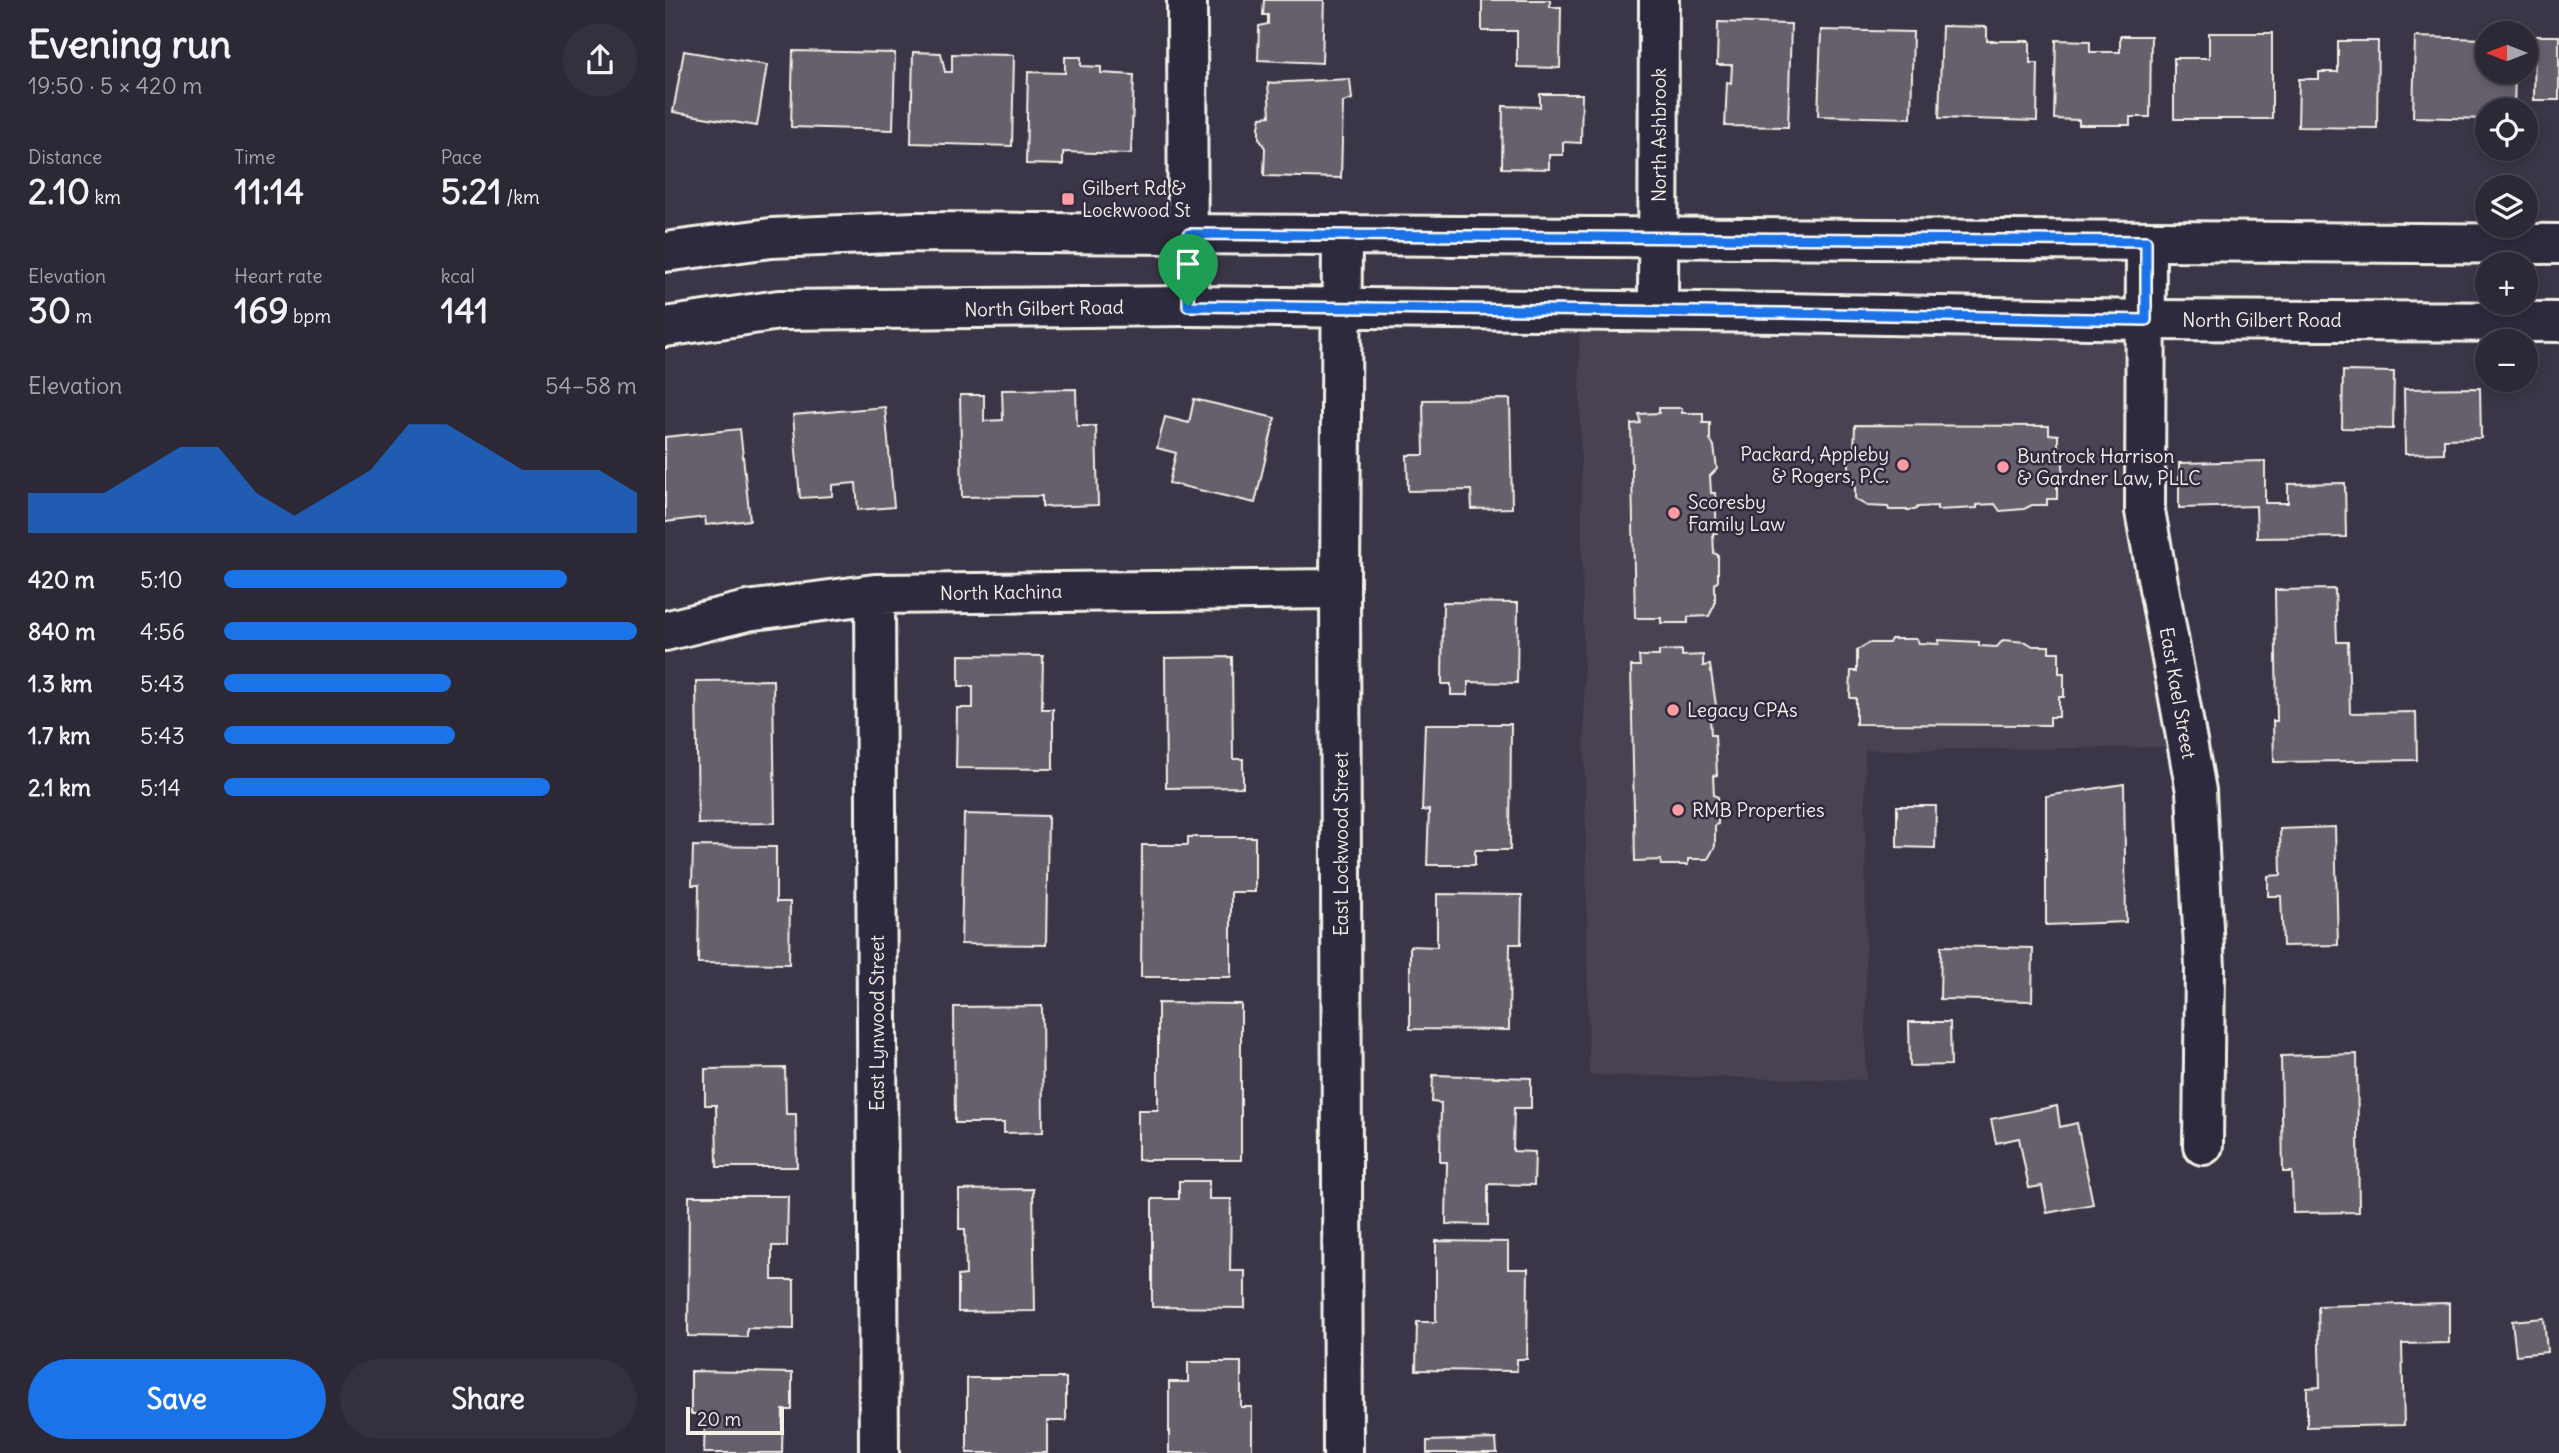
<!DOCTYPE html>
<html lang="en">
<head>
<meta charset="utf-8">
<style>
	body { margin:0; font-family:Delius,sans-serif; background:#34303d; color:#f1f3f6; height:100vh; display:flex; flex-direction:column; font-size:26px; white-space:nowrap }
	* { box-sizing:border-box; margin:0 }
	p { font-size:23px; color:#a6a6ad }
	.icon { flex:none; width:38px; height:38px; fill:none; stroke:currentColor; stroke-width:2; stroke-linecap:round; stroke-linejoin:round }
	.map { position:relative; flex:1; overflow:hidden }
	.side { display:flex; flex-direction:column; background:#2c2835; width:665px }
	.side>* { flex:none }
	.needle { width:46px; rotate:270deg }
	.controls { position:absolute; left:1810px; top:21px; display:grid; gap:14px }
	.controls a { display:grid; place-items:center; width:63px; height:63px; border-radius:50%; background:#2c2835; box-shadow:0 4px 10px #0003,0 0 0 2px #484450; font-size:35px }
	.scale { position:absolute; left:21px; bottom:18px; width:98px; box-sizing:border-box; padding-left:7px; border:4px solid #f4f1e8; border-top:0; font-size:19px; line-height:24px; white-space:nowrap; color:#f4f1e8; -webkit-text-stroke:5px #2f2a3d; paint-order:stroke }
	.pin { position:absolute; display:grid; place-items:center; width:60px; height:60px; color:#fff; margin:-72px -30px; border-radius:50% 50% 50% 0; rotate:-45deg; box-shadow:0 0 7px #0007 }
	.pin .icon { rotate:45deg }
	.round { display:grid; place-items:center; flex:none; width:74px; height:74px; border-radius:37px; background:#34303d }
	.headline { display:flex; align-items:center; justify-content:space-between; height:119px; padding:0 28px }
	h1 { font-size:38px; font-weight:700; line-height:52px }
	.figures { display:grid; grid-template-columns:repeat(3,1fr); gap:10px; height:119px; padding:7px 28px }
	.figures div { display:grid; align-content:center }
	.figures b { font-size:35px; font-weight:700 }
	.figures small { font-size:19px; font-weight:400 }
	.figures p { font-size:19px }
	.chart { height:196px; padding:14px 28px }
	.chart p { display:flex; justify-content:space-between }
	.chart svg { width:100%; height:126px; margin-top:7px; fill:#1a73e8; opacity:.7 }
	.button { display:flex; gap:14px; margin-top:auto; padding:14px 28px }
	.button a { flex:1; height:80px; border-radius:42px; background:#1a73e8; color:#fff; font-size:28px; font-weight:700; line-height:80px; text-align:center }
	.button a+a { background:#34303d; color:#f1f3f6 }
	ul { padding:0 28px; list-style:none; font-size:23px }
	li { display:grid; grid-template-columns:112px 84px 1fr; align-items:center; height:52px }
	li i { height:18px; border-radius:9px; background:#1a73e8 }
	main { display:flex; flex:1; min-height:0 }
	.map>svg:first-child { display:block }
	.built { fill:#484352 }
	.building { fill:#65616c; stroke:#f4f1e8; stroke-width:2 }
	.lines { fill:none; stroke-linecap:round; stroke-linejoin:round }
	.minor-casing { stroke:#f4f1e8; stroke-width:44 }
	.major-casing { stroke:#f4f1e8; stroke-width:44 }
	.minor { stroke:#2f2a3d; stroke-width:38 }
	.major { stroke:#2f2a3d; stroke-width:38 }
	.route-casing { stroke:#fff; stroke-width:14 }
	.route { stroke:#1a73e8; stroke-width:9 }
	.poi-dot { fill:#ff9aa2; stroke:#2f2a3d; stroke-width:2.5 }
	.labels { text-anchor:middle; stroke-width:5; stroke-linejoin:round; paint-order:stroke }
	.street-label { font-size:19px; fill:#f4f1e8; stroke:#2f2a3d }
	.poi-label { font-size:19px; fill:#f4f1e8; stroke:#2f2a3d; text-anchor:start }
</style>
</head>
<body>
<main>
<section class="side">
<div class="headline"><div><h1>Evening run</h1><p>19:50 · 5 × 420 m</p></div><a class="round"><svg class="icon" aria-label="share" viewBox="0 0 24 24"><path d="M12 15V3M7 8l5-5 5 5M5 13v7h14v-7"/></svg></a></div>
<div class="figures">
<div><p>Distance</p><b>2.10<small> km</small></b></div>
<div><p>Time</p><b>11:14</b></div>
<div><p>Pace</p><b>5:21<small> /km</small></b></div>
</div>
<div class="figures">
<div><p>Elevation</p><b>30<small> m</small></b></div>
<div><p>Heart rate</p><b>169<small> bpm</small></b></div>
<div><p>kcal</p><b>141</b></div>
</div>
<div class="chart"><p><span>Elevation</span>54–58 m</p>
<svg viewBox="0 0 160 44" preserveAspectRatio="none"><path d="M0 44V30L10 30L20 30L30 22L40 14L50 14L60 30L70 38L80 30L90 22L100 6L110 6L120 14L130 22L140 22L150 22L160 30V44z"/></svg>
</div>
<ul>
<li><b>420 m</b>5:10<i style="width:83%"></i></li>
<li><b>840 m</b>4:56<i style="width:100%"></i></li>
<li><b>1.3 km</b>5:43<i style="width:55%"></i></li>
<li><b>1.7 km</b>5:43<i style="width:56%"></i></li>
<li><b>2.1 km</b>5:14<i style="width:79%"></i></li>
</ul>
<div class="button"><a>Save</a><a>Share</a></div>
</section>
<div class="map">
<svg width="1894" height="1453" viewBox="0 0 1894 1453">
	<rect width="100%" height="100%" fill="#3b3647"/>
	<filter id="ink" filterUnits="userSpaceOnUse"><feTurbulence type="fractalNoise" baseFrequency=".0143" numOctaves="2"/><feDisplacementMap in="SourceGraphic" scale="14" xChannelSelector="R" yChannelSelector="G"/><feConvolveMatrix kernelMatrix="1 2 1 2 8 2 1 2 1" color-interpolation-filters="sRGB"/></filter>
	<g filter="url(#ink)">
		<path class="built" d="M 914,311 L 1481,320 L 1480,511 L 1523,747 L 1200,750 L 1201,1080 L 924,1075 Z"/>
		<path class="building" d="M 599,0 L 659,0 L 657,63 L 593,60 L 594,26 L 603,24 L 603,15 L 598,15 Z
			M 817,0 L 885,0 L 885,7 L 896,7 L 895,68 L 852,67 L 852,31 L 817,31 Z
			M 1053,22 L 1126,24 L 1123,127 L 1060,126 L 1062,82 L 1066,83 L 1067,65 L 1052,65 Z
			M 1277,26 L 1322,27 L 1322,41 L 1365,41 L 1365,63 L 1373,63 L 1372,121 L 1274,118 Z
			M 1156,30 L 1248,32 L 1246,118 L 1153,116 Z
			M 1544,33 L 1607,33 L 1607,119 L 1509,119 L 1509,58 L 1544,58 Z
			M 1455,36 L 1486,36 L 1485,117 L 1465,117 L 1465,125 L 1414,125 L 1414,120 L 1389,119 L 1391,40 L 1425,41 L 1425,52 L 1455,52 Z
			M 1870,36 L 1894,36 L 1894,100 L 1869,100 Z
			M 1750,37 L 1822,39 L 1822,72 L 1850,72 L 1849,110 L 1822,110 L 1822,119 L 1748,117 Z
			M 1673,41 L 1713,41 L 1712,128 L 1633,127 L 1634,79 L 1654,79 L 1654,72 L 1673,72 Z
			M 19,51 L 102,65 L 92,126 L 8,112 Z
			M 128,51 L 230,53 L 228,130 L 126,127 Z
			M 248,52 L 276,53 L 280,72 L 287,72 L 287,54 L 349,55 L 347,146 L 246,143 Z
			M 400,57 L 416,57 L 416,66 L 436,67 L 436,73 L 469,75 L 466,154 L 398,152 L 398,165 L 361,164 L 363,72 L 400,73 Z
			M 685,79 L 687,99 L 678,102 L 676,178 L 599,176 L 600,148 L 594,138 L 594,127 L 596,117 L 605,116 L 603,83 Z
			M 875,94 L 917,94 L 916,143 L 898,142 L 898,155 L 884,155 L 884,169 L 837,168 L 838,106 L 875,107 Z
			M 1678,371 L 1729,372 L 1728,429 L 1677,428 Z
			M 1815,388 L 1816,438 L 1779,439 L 1779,453 L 1740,454 L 1739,389 Z
			M 411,389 L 412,426 L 431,426 L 433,505 L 377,507 L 377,496 L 297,497 L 295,395 L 319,395 L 319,421 L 338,420 L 337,390 Z
			M 529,399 L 610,418 L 590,503 L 504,483 L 511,453 L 492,448 L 500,417 L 524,423 Z
			M 845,399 L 847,508 L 807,509 L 806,490 L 743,491 L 742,455 L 759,455 L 758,400 Z
			M 220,407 L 229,507 L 193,510 L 191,483 L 167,485 L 167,496 L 135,498 L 128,415 Z
			M 994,408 L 1017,408 L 1017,413 L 1038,413 L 1038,423 L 1045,423 L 1045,439 L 1049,446 L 1052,469 L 1045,476 L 1046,493 L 1050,493 L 1052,533 L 1048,533 L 1049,553 L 1053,555 L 1053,581 L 1050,584 L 1050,604 L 1044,616 L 1023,617 L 1023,623 L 996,623 L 996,618 L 970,618 L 966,424 L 975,423 L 974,414 L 994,413 Z
			M 1190,425 L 1384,426 L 1384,434 L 1393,435 L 1393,455 L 1398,455 L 1398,478 L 1392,478 L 1392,499 L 1382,499 L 1382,505 L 1367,505 L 1359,509 L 1335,511 L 1330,504 L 1312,505 L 1312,508 L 1272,510 L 1272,506 L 1253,507 L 1250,510 L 1224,510 L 1223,507 L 1202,506 L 1190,499 L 1190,478 L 1184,478 L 1184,451 L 1189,451 Z
			M 75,429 L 85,520 L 41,525 L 40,517 L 0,522 L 0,437 Z
			M 1600,461 L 1600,503 L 1623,503 L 1623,484 L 1680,483 L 1681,537 L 1592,538 L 1591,506 L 1514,508 L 1514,463 Z
			M 1670,589 L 1672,642 L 1683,642 L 1685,713 L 1751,712 L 1752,760 L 1609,762 L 1608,721 L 1612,721 L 1610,590 Z
			M 778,602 L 853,603 L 852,683 L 803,682 L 803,695 L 786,695 L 786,684 L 777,684 Z
			M 1226,639 L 1252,639 L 1254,643 L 1274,644 L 1274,640 L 1314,642 L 1314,646 L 1332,647 L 1338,640 L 1361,642 L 1368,646 L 1384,646 L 1384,652 L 1394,652 L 1394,673 L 1399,673 L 1399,697 L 1394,697 L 1394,717 L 1385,717 L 1385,725 L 1191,724 L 1191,698 L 1185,698 L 1186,671 L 1192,671 L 1192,650 L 1204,643 L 1224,643 Z
			M 1017,650 L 1017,656 L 1038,655 L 1038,666 L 1045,665 L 1052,712 L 1045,718 L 1046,735 L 1050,735 L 1052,775 L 1048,776 L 1049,795 L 1053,797 L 1053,824 L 1050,825 L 1050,846 L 1043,859 L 1023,859 L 1023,865 L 996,865 L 996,860 L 970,861 L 966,666 L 975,666 L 974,656 L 994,656 L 994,651 Z
			M 294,655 L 378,656 L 377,709 L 388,709 L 388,769 L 291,768 L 292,708 L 308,708 L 308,686 L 294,686 Z
			M 567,657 L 568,759 L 578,759 L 578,787 L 501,788 L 500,658 Z
			M 108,680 L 110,823 L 33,824 L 31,681 Z
			M 760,724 L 846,724 L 845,850 L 810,850 L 810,865 L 762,865 L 764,810 L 757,811 Z
			M 1459,784 L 1461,922 L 1381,925 L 1381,796 Z
			M 1232,806 L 1271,806 L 1270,848 L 1232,847 Z
			M 299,814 L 383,816 L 381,945 L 296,944 Z
			M 1670,827 L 1673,945 L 1618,946 L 1616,896 L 1603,896 L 1603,876 L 1616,875 L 1615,829 Z
			M 523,837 L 590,837 L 590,892 L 566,892 L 566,977 L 476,977 L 477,845 L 523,845 Z
			M 28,846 L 111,847 L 111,902 L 125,902 L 124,964 L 33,963 L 34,885 L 27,885 Z
			M 772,894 L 857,895 L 856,944 L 845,944 L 844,1030 L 745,1029 L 745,946 L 772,947 Z
			M 1276,946 L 1368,948 L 1367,1001 L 1275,999 Z
			M 493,1003 L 576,1004 L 576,1160 L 473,1160 L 473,1110 L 493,1110 Z
			M 377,1006 L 378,1132 L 339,1133 L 339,1123 L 290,1123 L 289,1007 Z
			M 1244,1022 L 1285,1022 L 1286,1065 L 1245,1066 Z
			M 1692,1054 L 1694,1212 L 1628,1213 L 1627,1172 L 1618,1172 L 1616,1056 Z
			M 120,1068 L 121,1114 L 131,1114 L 132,1167 L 52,1167 L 51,1105 L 40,1105 L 40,1069 Z
			M 768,1075 L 866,1078 L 866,1108 L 849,1108 L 848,1151 L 870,1152 L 869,1185 L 823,1184 L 823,1225 L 781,1224 L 782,1162 L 775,1162 L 776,1103 L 767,1102 Z
			M 1392,1106 L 1395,1127 L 1412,1123 L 1428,1204 L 1382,1213 L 1377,1186 L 1364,1188 L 1354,1138 L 1331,1143 L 1326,1119 Z
			M 514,1181 L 544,1181 L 544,1199 L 566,1199 L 565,1271 L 580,1271 L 580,1308 L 487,1307 L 487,1199 L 514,1199 Z
			M 368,1189 L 370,1311 L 293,1312 L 293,1276 L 301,1275 L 300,1229 L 294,1229 L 294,1190 Z
			M 24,1196 L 123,1196 L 122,1246 L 107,1246 L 107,1280 L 129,1280 L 129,1329 L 82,1328 L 82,1337 L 23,1336 Z
			M 771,1241 L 843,1242 L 843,1269 L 863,1269 L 862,1359 L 852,1359 L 852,1371 L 751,1370 L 752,1322 L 771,1322 Z
			M 1784,1303 L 1784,1343 L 1737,1344 L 1739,1425 L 1642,1427 L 1642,1388 L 1655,1387 L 1653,1306 Z
			M 1879,1318 L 1882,1352 L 1851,1355 L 1847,1321 Z
			M 523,1362 L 576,1362 L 576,1407 L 587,1407 L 587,1453 L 504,1453 L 504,1382 L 523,1382 Z
			M 26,1371 L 127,1373 L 127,1410 L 118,1410 L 117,1453 L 39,1453 L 40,1414 L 26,1414 Z
			M 302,1378 L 401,1378 L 401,1421 L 382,1421 L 382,1453 L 302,1453 Z
			M 831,1439 L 832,1453 L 762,1453 L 762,1441 Z"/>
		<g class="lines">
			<g class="minor-casing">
				<path id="minor" d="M 522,0 L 523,306
					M 677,235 L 675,589 L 678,1453
					M 1481,241 L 1480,511 L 1531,791 L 1540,968 L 1538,1145
					M 993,311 L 994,0
					M 210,594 L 214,1453
					M 0,631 L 82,611 L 210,594 L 675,589"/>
			</g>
			<g class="major-casing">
				<path id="major" d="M 0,252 L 106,238 L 250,232 L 1894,244
					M 0,327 L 114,310 L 523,306 L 1117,313 L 1481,320 L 1894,322"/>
			</g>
			<use href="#minor" class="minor"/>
			<use href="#major" class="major"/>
		</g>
	</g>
	<g class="lines" filter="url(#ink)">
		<g class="route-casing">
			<path id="route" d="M 524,234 L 1481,241 L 1481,320 L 1117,313 L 523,306 Z"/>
		</g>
		<use href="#route" class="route"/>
	</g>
	<g class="poi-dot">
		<rect x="396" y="192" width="14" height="14" rx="3.5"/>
		<circle cx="1238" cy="465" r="7"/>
		<circle cx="1338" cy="467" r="7"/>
		<circle cx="1009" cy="513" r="7"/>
		<circle cx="1008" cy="710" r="7"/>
		<circle cx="1013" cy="810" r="7"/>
	</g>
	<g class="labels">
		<g class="street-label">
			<text transform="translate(994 135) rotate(-90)" y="7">North Ashbrook</text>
			<text transform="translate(379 308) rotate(-1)" y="7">North Gilbert Road</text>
			<text x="1597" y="327">North Gilbert Road</text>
			<text transform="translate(336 592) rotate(-1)" y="7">North Kachina</text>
			<text transform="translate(1513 693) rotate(80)" y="7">East Kael Street</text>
			<text transform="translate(676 844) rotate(-90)" y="7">East Lockwood Street</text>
			<text transform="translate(212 1023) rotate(-90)" y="7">East Lynwood Street</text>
		</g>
		<g class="poi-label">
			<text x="417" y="195">Gilbert Rd &amp;<tspan x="417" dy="22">Lockwood St</tspan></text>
			<text x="1224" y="461" text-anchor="end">Packard, Appleby<tspan x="1224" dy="22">&amp; Rogers, P.C.</tspan></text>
			<text x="1352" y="463">Buntrock Harrison<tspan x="1352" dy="22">&amp; Gardner Law, PLLC</tspan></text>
			<text x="1023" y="509">Scoresby<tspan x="1023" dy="22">Family Law</tspan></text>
			<text x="1022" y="717">Legacy CPAs</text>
			<text x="1027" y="817">RMB Properties</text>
		</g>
	</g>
</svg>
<div class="controls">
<a><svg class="needle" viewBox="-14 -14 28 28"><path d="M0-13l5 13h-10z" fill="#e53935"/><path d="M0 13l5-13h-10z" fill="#a6a6ad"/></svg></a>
<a><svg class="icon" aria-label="locate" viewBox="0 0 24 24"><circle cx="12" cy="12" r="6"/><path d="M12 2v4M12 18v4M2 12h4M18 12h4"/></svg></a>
<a><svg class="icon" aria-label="layers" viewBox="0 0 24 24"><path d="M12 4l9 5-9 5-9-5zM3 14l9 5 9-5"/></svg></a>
<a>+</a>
<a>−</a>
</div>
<div class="scale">20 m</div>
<div class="pin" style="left:523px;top:306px;background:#1e9e55"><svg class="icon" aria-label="arrive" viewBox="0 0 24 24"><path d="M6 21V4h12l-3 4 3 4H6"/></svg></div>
</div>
</main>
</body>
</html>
